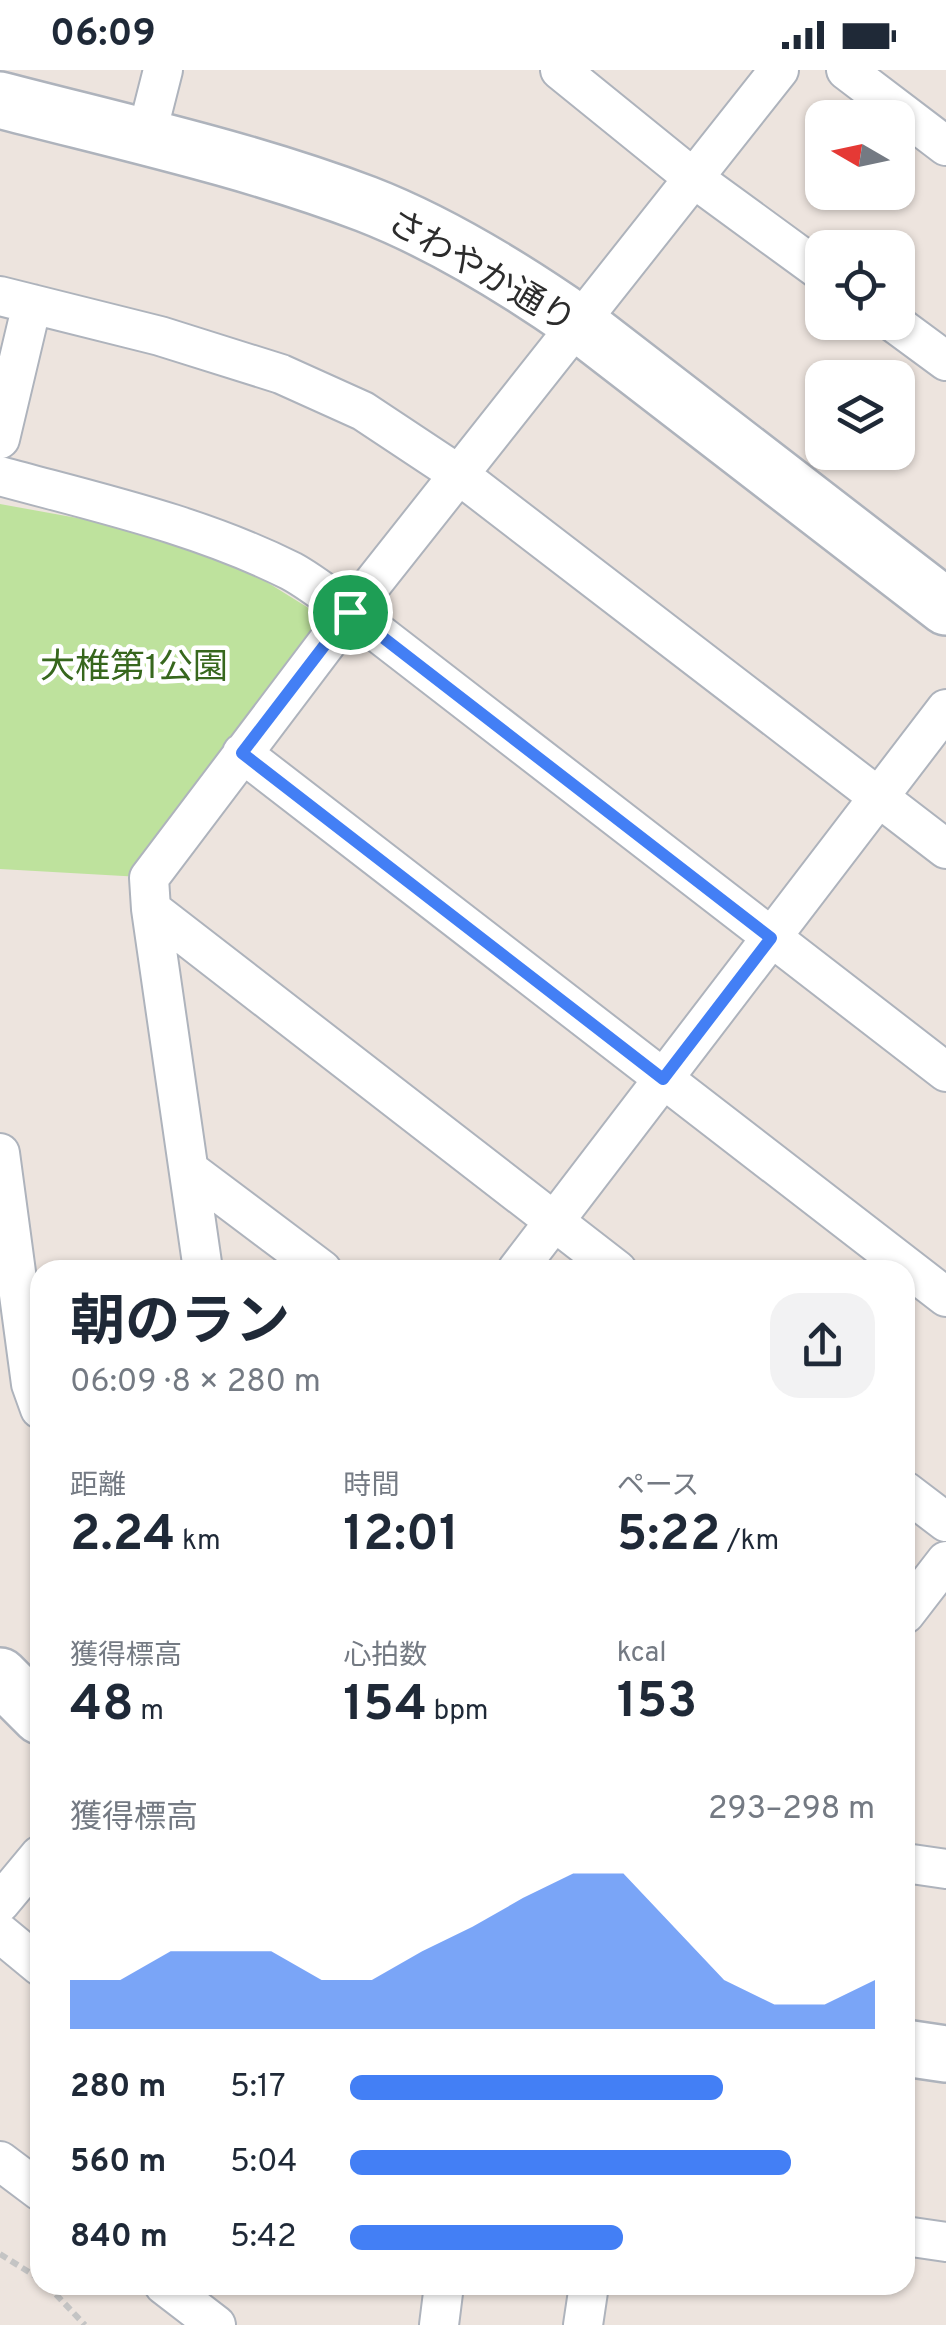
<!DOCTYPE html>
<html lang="ja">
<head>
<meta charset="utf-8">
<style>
	body { margin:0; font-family:Overpass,"Noto Sans JP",sans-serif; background:#f2f2f3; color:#1f2937; height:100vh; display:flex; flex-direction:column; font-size:38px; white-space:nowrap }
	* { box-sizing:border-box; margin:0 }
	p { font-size:32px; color:#747a83 }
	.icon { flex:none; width:55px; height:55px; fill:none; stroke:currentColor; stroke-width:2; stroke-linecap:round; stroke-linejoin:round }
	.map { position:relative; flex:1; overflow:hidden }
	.side { position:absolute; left:30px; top:1190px; width:885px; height:1035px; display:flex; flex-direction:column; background:#fff; border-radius:30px; box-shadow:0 2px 8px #0004 }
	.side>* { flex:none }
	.needle { width:65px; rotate:279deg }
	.tools { position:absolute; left:805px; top:30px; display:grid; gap:20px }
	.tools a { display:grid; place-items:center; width:110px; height:110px; border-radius:20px; background:#fff; box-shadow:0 2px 8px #0004; font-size:50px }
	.pin { position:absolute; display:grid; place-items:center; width:85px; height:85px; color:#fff; margin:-42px; border:5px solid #fff; border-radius:50%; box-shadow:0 2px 10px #0007 }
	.round { display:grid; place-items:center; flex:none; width:105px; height:105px; border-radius:30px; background:#f2f2f3 }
	.summary { display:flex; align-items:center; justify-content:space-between; height:170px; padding:0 40px }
	h1 { font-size:55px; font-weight:700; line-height:75px }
	.metrics { display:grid; grid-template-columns:repeat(3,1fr); gap:15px; height:170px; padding:10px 40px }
	.metrics div { display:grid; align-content:center }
	.metrics b { font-size:50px; font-weight:700 }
	.metrics small { font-size:28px; font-weight:400 }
	.metrics p { font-size:28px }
	.chart { height:280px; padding:20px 40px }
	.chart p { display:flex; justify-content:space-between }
	.chart svg { width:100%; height:180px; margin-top:10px; fill:#437ff5; opacity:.7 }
	ul { padding:0 40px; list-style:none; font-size:32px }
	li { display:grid; grid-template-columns:160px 120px 1fr; align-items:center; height:75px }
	li i { height:25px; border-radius:12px; background:#437ff5 }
	.status { display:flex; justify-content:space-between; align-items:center; height:70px; padding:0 50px; background:#fff; direction:ltr }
	.status svg { height:28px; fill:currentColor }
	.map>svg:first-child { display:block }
	.green { fill:#bee29d }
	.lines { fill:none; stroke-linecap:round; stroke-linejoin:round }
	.street-casing { stroke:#aeb3bc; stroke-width:42 }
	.secondary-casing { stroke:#aeb3bc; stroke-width:60 }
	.path { stroke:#c4c4c4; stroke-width:6; stroke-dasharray:8 5; stroke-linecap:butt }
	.street { stroke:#fff; stroke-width:38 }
	.secondary { stroke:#fff; stroke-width:55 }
	.route-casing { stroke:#fff; stroke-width:20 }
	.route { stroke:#437ff5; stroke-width:12 }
	.labels { text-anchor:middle; stroke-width:9; stroke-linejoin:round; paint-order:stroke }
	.street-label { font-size:35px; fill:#2c2c2c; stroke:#fff }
	.park-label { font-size:35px; fill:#37671d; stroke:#fff }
</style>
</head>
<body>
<div class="status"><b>06:09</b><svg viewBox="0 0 49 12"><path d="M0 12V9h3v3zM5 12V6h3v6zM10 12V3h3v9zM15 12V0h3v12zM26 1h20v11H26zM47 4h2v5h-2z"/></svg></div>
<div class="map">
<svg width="946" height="2255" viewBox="0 0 946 2255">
	<rect width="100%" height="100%" fill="#ede4de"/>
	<path class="green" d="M 0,434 L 160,463 L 257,506 L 323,547 L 323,561 L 141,807 L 0,799 Z"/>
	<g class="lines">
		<g class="street-casing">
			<path id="street" d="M 560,0 L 692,107 L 822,202
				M 846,0 L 946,76
				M 146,67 L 163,0
				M 0,226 L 160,266 L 281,304 L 363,341 L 458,404 L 946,779
				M 893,252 L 946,291
				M 0,369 L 32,234
				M 0,406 C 99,433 199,455 291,501 C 315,514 337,533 360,549 L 946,1002
				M 242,683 L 946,1227
				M 151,839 L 617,1200
				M 0,1083 L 31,1314 L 40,1339
				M 189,1100 L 322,1200
				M 203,1200 L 151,839 L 149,808 L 350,542 L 779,0
				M 517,1200 L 946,639
				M 905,1421 L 946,1452
				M 905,1544 L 946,1491
				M 905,1793 L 946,1799
				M 0,1833 L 40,1785
				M 0,1863 L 40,1896
				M 0,2091 L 40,2121
				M 905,2166 L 946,2172
				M 164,2215 L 216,2255
				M 439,2255 L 444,2215
				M 583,2255 L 589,2215"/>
		</g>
		<g class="secondary-casing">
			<path id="secondary" d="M 0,30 C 123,62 247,89 366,134 C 441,163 512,207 578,253 L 946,537
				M 0,1606 L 40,1646
				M 905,1978 L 946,1984"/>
		</g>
		<path class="path" d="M 0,2184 L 40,2209
			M 47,2215 L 85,2255"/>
		<use href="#street" class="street"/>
		<use href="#secondary" class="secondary"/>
	</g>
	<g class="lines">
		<g class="route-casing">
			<path id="route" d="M 350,542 L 771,868 L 663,1009 L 242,683 Z"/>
		</g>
		<use href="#route" class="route"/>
	</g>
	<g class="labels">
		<g class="street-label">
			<text transform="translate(482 200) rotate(30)" y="12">さわやか通り</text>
		</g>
		<g class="park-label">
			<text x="134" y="608">大椎第1公園</text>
		</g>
	</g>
</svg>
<div class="tools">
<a><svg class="needle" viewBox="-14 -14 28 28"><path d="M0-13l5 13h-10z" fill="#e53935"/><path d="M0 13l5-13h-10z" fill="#747a83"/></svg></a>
<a><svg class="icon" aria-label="locate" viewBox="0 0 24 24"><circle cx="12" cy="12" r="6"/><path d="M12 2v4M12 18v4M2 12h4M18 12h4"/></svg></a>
<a><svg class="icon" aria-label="layers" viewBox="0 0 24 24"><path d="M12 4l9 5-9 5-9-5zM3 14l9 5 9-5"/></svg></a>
</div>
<div class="pin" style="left:350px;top:542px;background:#1e9e55"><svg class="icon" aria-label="arrive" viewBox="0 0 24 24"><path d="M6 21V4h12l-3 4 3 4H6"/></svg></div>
<section class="side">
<div class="summary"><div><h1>朝のラン</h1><p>06:09 · 8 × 280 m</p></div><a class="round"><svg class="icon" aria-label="share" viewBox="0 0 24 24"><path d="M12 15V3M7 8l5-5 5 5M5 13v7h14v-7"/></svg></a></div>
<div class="metrics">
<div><p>距離</p><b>2.24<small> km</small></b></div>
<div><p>時間</p><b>12:01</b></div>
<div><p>ペース</p><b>5:22<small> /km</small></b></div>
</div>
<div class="metrics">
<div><p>獲得標高</p><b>48<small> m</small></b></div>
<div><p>心拍数</p><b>154<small> bpm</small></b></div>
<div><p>kcal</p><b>153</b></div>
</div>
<div class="chart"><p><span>獲得標高</span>293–298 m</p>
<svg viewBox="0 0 160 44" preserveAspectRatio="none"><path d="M0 44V32L10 32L20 25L30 25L40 25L50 32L60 32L70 25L80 19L90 12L100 6L110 6L120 19L130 32L140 38L150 38L160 32V44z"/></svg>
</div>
<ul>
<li><b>280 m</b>5:17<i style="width:71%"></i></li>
<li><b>560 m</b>5:04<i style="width:84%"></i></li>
<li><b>840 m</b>5:42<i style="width:52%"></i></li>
</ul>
</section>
</div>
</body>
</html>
